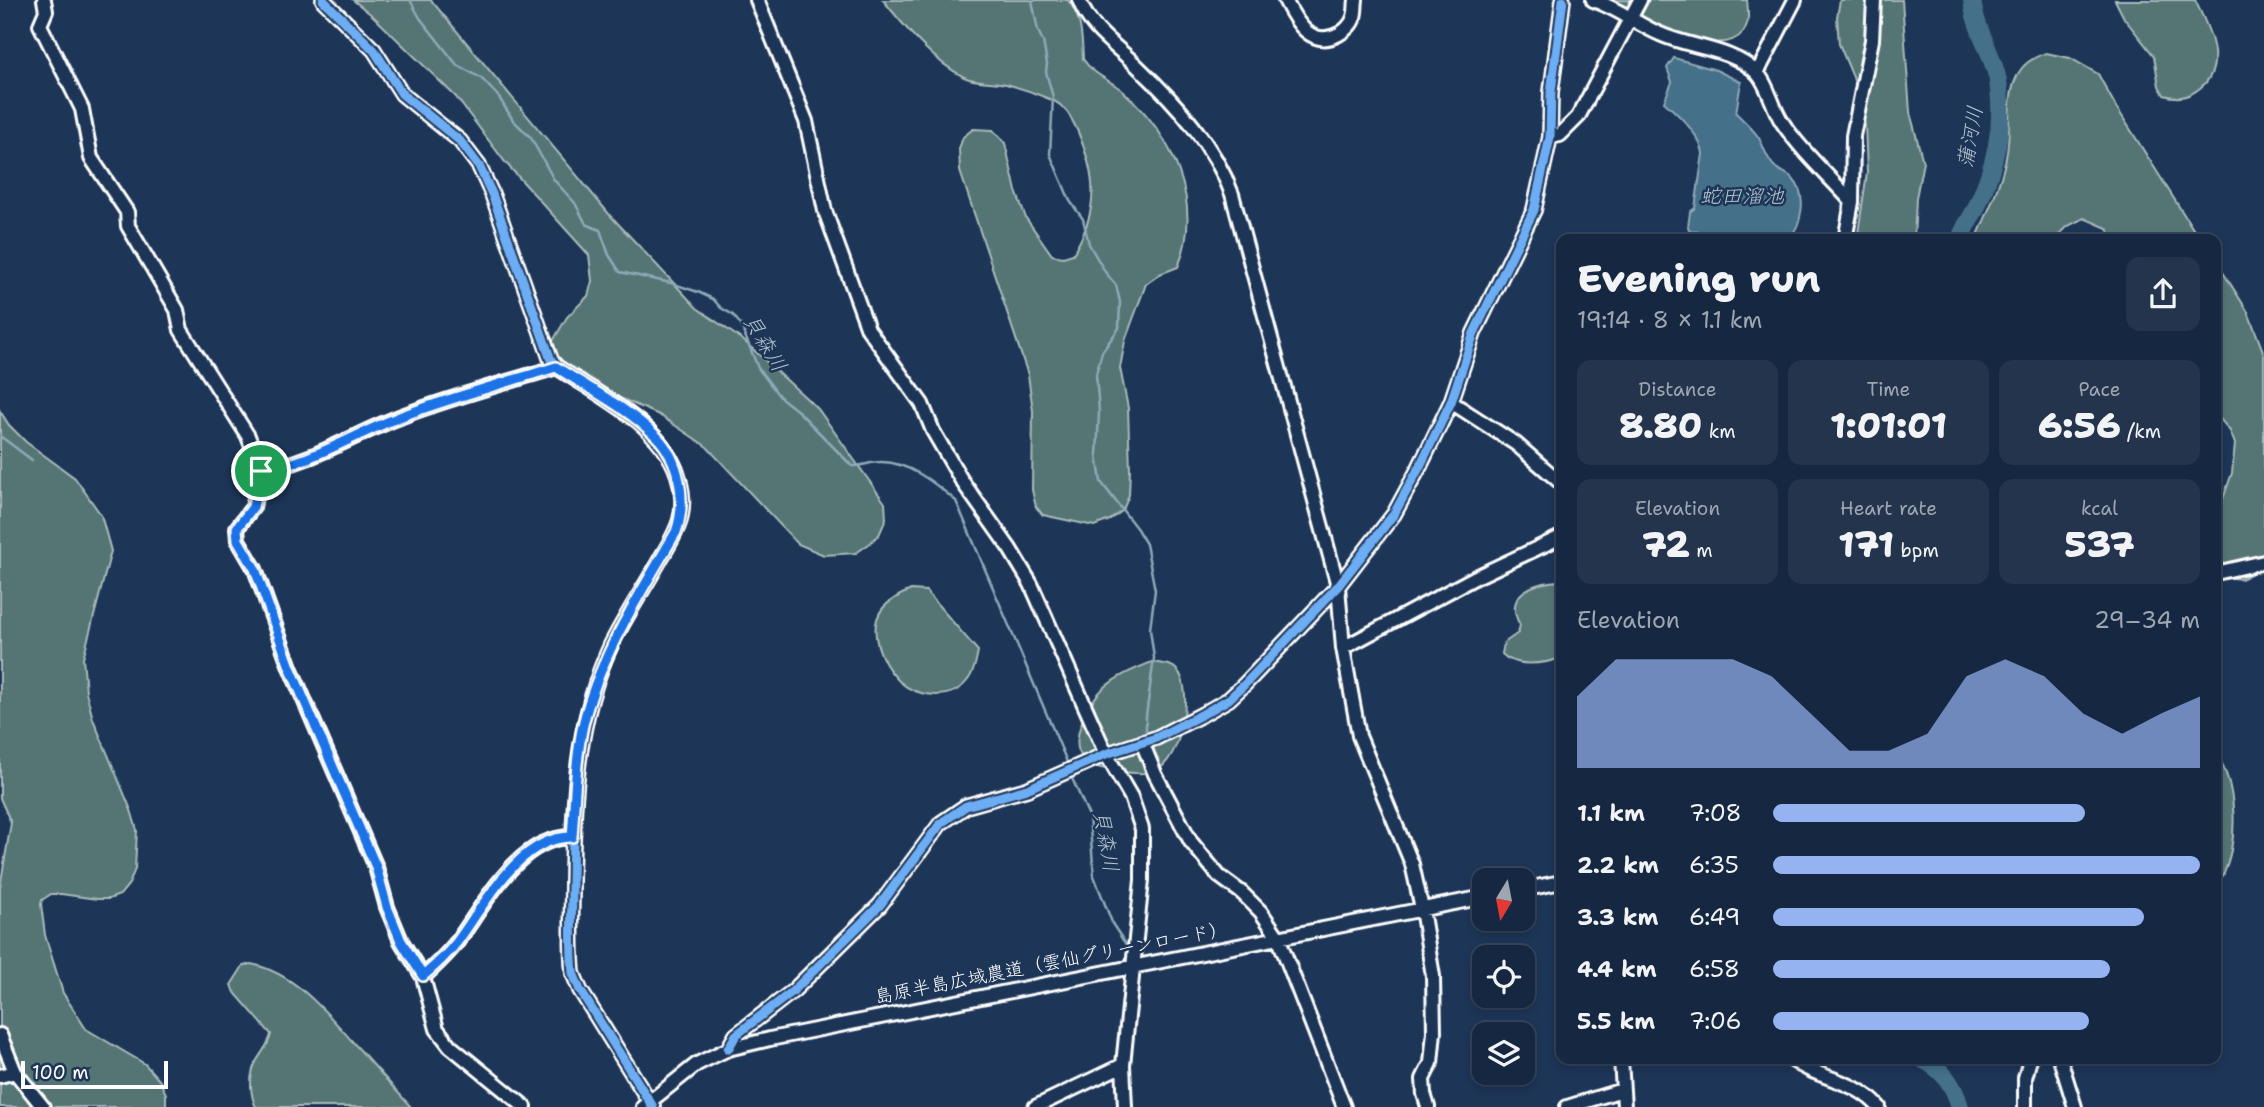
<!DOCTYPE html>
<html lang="en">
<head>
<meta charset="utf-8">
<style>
	body { margin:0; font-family:"Shantell Sans","Klee One",sans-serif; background:#23344c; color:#f1f3f6; height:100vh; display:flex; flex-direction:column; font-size:26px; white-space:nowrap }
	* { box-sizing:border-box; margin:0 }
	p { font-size:23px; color:#9ea6b1 }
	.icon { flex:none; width:38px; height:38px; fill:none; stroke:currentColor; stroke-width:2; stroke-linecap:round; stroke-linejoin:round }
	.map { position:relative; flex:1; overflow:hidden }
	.drawer { position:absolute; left:1556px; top:234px; width:665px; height:830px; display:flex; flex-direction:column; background:#162841; border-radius:14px; box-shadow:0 4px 10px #0003,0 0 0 2px #35445a }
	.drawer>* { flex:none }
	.needle { width:46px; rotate:190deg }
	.controls { position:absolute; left:1472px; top:868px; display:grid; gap:14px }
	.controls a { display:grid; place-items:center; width:63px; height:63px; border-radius:14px; background:#162841; box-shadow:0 4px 10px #0003,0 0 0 2px #35445a; font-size:35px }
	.scale { position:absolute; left:21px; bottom:18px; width:147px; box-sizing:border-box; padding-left:7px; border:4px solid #fff; border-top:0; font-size:19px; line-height:24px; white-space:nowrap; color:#fff; -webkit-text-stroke:5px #1d3557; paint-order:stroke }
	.pin { position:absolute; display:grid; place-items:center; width:60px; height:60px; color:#fff; margin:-30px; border:4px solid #fff; border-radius:50%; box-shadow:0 2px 7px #0007 }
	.round { display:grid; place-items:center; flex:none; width:74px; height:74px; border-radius:14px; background:#23344c }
	.headline { display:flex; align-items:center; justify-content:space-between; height:119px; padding:0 21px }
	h1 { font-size:38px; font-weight:800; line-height:52px }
	.stats { display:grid; grid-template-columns:repeat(3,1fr); gap:10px; height:119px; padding:7px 21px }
	.stats div { display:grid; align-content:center; border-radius:14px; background:#23344c; text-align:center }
	.stats b { font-size:35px; font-weight:800 }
	.stats small { font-size:19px; font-weight:400 }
	.stats p { font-size:19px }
	.chart { height:196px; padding:14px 21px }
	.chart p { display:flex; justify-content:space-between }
	.chart svg { width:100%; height:126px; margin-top:7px; fill:#95b2f1; opacity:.7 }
	ul { padding:0 21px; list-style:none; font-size:23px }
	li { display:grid; grid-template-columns:112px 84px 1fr; align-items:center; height:52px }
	li i { height:18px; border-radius:9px; background:#95b2f1 }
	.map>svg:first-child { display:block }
	.green { fill:#547474; stroke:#aababa; stroke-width:2 }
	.water { fill:#446f89; stroke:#8fa9b8; stroke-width:2 }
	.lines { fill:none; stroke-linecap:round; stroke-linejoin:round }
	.stream { stroke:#8fa9b8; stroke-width:2.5 }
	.river { stroke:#446f89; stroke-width:18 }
	.minor-casing { stroke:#fff; stroke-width:18 }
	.minor { stroke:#1d3557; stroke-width:12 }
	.cycleway-casing { stroke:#1d3557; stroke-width:13 }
	.cycleway { stroke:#6dadf4; stroke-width:9 }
	.route-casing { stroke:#fff; stroke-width:14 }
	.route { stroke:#1a73e8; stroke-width:9 }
	.labels { text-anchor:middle; stroke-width:5; stroke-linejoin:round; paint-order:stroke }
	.street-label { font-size:19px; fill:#fff; stroke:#1d3557 }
	.water-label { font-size:21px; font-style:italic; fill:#b4c5d0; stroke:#1d3557 }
</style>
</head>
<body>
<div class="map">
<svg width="2264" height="1107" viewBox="0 0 2264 1107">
	<rect width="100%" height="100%" fill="#1d3557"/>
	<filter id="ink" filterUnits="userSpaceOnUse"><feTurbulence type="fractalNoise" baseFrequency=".0143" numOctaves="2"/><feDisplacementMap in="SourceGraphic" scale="14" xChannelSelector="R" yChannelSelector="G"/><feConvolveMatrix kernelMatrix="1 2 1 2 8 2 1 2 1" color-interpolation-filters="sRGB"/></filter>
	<g filter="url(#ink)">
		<path class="green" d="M 353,0 L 431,0 L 609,214 L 697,308 L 744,341 L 818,409 L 885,503 L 886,519 L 879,535 L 869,544 L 856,553 L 824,555 L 798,544 L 707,447 L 685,432 L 659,415 L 604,391 L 551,374 L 550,346 L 567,317 L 588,296 L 592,281 L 589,255 L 505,162 L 456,97 L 373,16 Z
			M 883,0 L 1068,0 C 1082,17 1082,38 1083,59 C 1094,76 1110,79 1124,92 C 1173,136 1204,203 1178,267 L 1160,274 L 1146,284 L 1125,341 L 1120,368 L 1128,408 L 1130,470 L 1129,495 L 1123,510 L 1110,520 L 1094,526 L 1043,515 L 1036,507 L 1032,490 L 1033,411 L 1028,375 L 960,171 L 959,149 L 963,137 L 973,129 L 993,130 L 1005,143 L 1016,191 L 1026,218 L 1052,255 L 1063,257 L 1073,254 C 1099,210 1097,178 1078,132 C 1072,119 1066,106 1052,100 C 1038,94 1021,88 1006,84 C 993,81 976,83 964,77 C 931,60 906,28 883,0 Z
			M 1605,0 L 1747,0 C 1748,11 1750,23 1743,32 C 1719,64 1632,13 1605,0 Z
			M 1840,0 L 1902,0 L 1910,112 L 1923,162 L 1916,198 L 1914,240 L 1857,240 L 1867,173 L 1865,124 L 1853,77 L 1839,44 L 1837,17 Z
			M 2115,0 L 2195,0 C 2207,25 2229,65 2200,88 C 2188,98 2178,99 2164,95 L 2159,86 L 2154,56 L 2124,18 Z
			M 2046,53 L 2070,58 L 2098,74 L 2115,105 L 2200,240 L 2113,240 L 2107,228 L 2084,218 L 2068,226 L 2054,240 L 1976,240 C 1988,211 2002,183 2007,152 C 2011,128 2006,98 2017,76 C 2023,63 2033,58 2046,53 Z
			M 2216,261 L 2248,312 L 2264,354 L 2264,567 L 2241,579 L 2216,576 L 2216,519 L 2232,473 L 2235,444 L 2230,431 L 2216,414 Z
			M 0,411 L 9,425 L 26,442 L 75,478 L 101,515 L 111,551 L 83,658 L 86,692 L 93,719 L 131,810 L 137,830 L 135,869 L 129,884 L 120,895 L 109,899 L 97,899 L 61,894 L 51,894 L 42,900 L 41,904 L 45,935 L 63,993 L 86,1029 L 145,1064 L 160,1081 L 166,1094 L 166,1107 L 0,1107 L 0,887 L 11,823 L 0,798 Z
			M 1561,581 L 1561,658 C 1544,664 1515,668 1502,654 L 1504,643 L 1518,633 L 1520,625 C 1502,593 1535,582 1561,581 Z
			M 911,590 L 926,591 L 978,651 C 976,661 974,673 967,681 C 951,702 916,697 899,681 C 881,663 866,629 883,608 C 890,600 901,594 911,590 Z
			M 1152,662 C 1161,664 1171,663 1177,670 C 1195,690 1181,761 1155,771 C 1144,775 1129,773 1117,771 C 1105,769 1092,768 1083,758 C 1067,741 1090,699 1105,687 C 1119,675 1135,669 1152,662 Z
			M 2216,753 C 2237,785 2239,840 2223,876 L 2216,879 Z
			M 251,964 C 297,973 330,1017 360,1050 C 377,1069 394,1088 411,1107 L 256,1107 C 250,1095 249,1077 255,1064 C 260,1053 269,1046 271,1034 L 236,994 L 231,985 L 243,966 Z"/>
		<path class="water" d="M 1674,58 L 1716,70 L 1741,82 L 1736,113 C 1744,121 1753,129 1759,138 C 1764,147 1767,160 1775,167 C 1780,172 1788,173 1793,179 C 1808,196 1802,225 1788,240 L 1706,240 L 1702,232 L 1690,231 L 1688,227 L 1690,212 L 1695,208 L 1703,154 C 1701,135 1678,114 1664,102 L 1672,82 L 1667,68 Z"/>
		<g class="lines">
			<path class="stream" d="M 410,0 L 420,18 L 457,65 L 481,78 L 498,96 L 513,120 L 531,138 L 554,180 L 575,203 L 586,224 L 600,230 L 609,255 L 620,272 L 671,283 L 698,292 L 713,299 L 721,308 L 733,315 L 741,325 L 758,368 L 780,397 L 799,412 L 852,466 C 862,466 871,462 880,462 C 908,461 936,484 956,501 L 1067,762
				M 1032,0 L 1038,31 L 1043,41 L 1047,64 L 1046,72 L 1053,97 L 1050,154 L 1070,201 L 1083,219 L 1089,244 L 1105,272 L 1116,285 L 1120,302 L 1119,328 L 1102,352 L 1096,374 L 1099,412 L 1097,455 L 1101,482 L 1137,529 L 1146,544 L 1155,590 L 1150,629 L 1154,658 L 1146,716 L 1146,738
				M 0,436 L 32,460
				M 1071,776 L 1089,816 L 1094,876 L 1113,925 L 1129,949"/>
			<path class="river" d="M 1960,240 C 1963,227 1972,218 1977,206 C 1995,166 2005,126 1998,81 C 1993,53 1975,29 1972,0
				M 1922,1059 C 1943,1069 1954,1085 1960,1107"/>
			<g class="minor-casing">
				<path id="minor" d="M 44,0 L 46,11 L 40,25 L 82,109 L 91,158 L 127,212 L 128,226 L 177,310 L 181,330 L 248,436 L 261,471 L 253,507 L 237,528 L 238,540 L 255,569 L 290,667 L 376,867 L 387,907 L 401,941 L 423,977 L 437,1029 L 450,1046 L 525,1107
					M 323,0 L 374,50 L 402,94 L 460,141 L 479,166 L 492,194 L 551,360 L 557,367 C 601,397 668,427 680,483 C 683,495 683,508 680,520 C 676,534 668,546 661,558 C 645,587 626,615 611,645 C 576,720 573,802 572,883 C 572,913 570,943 573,973 L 580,990 L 653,1107
					M 757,0 L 806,121 L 825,211 L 868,329 L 922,404 L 933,431 L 962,481 L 1010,549 L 1031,584 L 1106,754 L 1131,797 L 1142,829 L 1142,880 L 1123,1065 L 1125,1107
					M 1079,0 C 1090,30 1117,46 1139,68 C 1177,104 1214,145 1232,194 L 1338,586 L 1343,648 L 1359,736 L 1412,864 L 1422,909 L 1433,976 L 1434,1032 L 1431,1063 L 1423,1079 L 1424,1094 L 1428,1107
					M 1285,0 C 1296,22 1311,49 1339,34 C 1345,31 1352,24 1354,17 C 1356,11 1355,5 1356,0
					M 1593,0 C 1617,8 1637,24 1660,34 C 1690,48 1733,48 1758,74 C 1769,87 1772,107 1782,122 C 1801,151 1829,176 1852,202
					M 1757,73 L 1795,0
					M 1550,137 L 1560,135 L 1578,117 L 1640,0
					M 1845,240 L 1852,202 L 1853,136 L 1872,40 L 1874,0
					M 1451,402 L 1516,444 L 1561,483
					M 261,471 C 310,463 355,434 402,416 C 452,397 505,383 557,367
					M 2216,573 L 2264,562
					M 1343,648 L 1474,578 L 1561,537
					M 1142,742 L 1155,774 L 1191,842 L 1219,876 L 1242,893 L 1261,912 L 1278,937 L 1344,1107
					M 1522,890 L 1561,882
					M 423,977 C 435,966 447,955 457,942 C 484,905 519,836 572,837
					M 0,1035 L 15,1072 L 43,1107
					M 728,1049 L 736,1035 L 793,991 L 880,905 L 941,823 L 966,806 L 1027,789 L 1106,754 L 1156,738 L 1203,714 L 1229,699 L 1245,684 L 1338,586 L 1394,514 L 1420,466 L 1451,402 L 1474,333 L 1534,210 L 1550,137 L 1551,92 L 1563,0
					M 1621,1059 L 1624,1107
					M 1791,1059 C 1819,1080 1853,1078 1879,1107
					M 2060,1059 L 2075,1107
					M 0,1076 L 15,1072
					M 643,1107 L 697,1064 L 728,1049 L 770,1039 L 1484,897
					M 1035,1107 L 1123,1065
					M 1567,1107 L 1622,1090
					M 2025,1107 L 2025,1078 L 2030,1059"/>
			</g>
			<use href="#minor" class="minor"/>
			<g class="cycleway-casing">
				<path id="cycleway" d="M 323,0 L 374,50 L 402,94 L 460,141 L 479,166 L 492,194 L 551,360 L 557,367 C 601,397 668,427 680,483 C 683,495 683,508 680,520 C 676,534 668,546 661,558 C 645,587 626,615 611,645 C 576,720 573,802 572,883 C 572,913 570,943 573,973 L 580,990 L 653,1107
					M 728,1049 L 736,1035 L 793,991 L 880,905 L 941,823 L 966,806 L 1027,789 L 1106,754 L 1156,738 L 1203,714 L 1229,699 L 1245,684 L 1338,586 L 1394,514 L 1420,466 L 1451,402 L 1474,333 L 1534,210 L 1550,137 L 1551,92 L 1563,0"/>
			</g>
			<use href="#cycleway" class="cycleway"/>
		</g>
	</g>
	<g class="lines" filter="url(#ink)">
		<g class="route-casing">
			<path id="route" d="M 556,367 C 588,388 629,409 656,436 C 680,460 687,501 676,532 C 640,594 600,655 583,725 C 575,762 575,800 572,837 C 520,836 484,905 457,942 C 447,955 435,966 423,976 L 401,941 L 387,907 L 376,867 L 290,667 L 255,569 L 238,540 L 237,528 L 253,507 L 261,471 C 311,463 355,434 402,416 C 452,397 505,383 556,367 Z"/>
		</g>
		<use href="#route" class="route"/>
	</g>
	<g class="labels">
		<g class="street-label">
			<text transform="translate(1051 962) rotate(-11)" y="7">島原半島広域農道（雲仙グリーンロード）</text>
		</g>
		<g class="water-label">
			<text transform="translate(1970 137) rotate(-80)" y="7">蒲河川</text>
			<text x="1742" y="203">蛇田溜池</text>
			<text transform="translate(765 343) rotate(59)" y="7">貝森川</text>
			<text transform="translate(1106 841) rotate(80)" y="7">貝森川</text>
		</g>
	</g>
</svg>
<div class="controls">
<a><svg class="needle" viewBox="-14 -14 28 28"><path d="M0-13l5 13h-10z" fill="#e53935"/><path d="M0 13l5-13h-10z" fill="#9ea6b1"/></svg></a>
<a><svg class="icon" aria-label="locate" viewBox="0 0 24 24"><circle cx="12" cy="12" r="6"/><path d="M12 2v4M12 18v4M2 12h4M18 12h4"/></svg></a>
<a><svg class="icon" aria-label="layers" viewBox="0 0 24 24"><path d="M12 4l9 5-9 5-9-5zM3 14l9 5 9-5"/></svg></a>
</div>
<div class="scale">100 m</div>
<div class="pin" style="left:261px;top:471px;background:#1e9e55"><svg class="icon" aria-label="arrive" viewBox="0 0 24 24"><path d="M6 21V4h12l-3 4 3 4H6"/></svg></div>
<section class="drawer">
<div class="headline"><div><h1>Evening run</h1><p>19:14 · 8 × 1.1 km</p></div><a class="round"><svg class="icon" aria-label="share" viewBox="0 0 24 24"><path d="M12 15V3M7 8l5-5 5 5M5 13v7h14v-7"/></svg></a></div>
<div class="stats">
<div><p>Distance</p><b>8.80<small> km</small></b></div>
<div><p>Time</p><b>1:01:01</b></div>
<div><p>Pace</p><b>6:56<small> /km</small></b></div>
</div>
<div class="stats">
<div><p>Elevation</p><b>72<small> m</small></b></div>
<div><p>Heart rate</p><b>171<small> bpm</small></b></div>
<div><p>kcal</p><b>537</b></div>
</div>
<div class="chart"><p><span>Elevation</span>29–34 m</p>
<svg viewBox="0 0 160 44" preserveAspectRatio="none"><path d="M0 44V19L10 6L20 6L30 6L40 6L50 12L60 25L70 38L80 38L90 32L100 12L110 6L120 12L130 25L140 32L150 25L160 19V44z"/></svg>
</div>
<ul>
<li><b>1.1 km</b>7:08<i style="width:73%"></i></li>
<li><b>2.2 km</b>6:35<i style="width:100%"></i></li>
<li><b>3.3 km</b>6:49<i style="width:87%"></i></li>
<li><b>4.4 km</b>6:58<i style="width:79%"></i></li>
<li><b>5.5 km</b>7:06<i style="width:74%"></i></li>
</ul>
</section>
</div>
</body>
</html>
